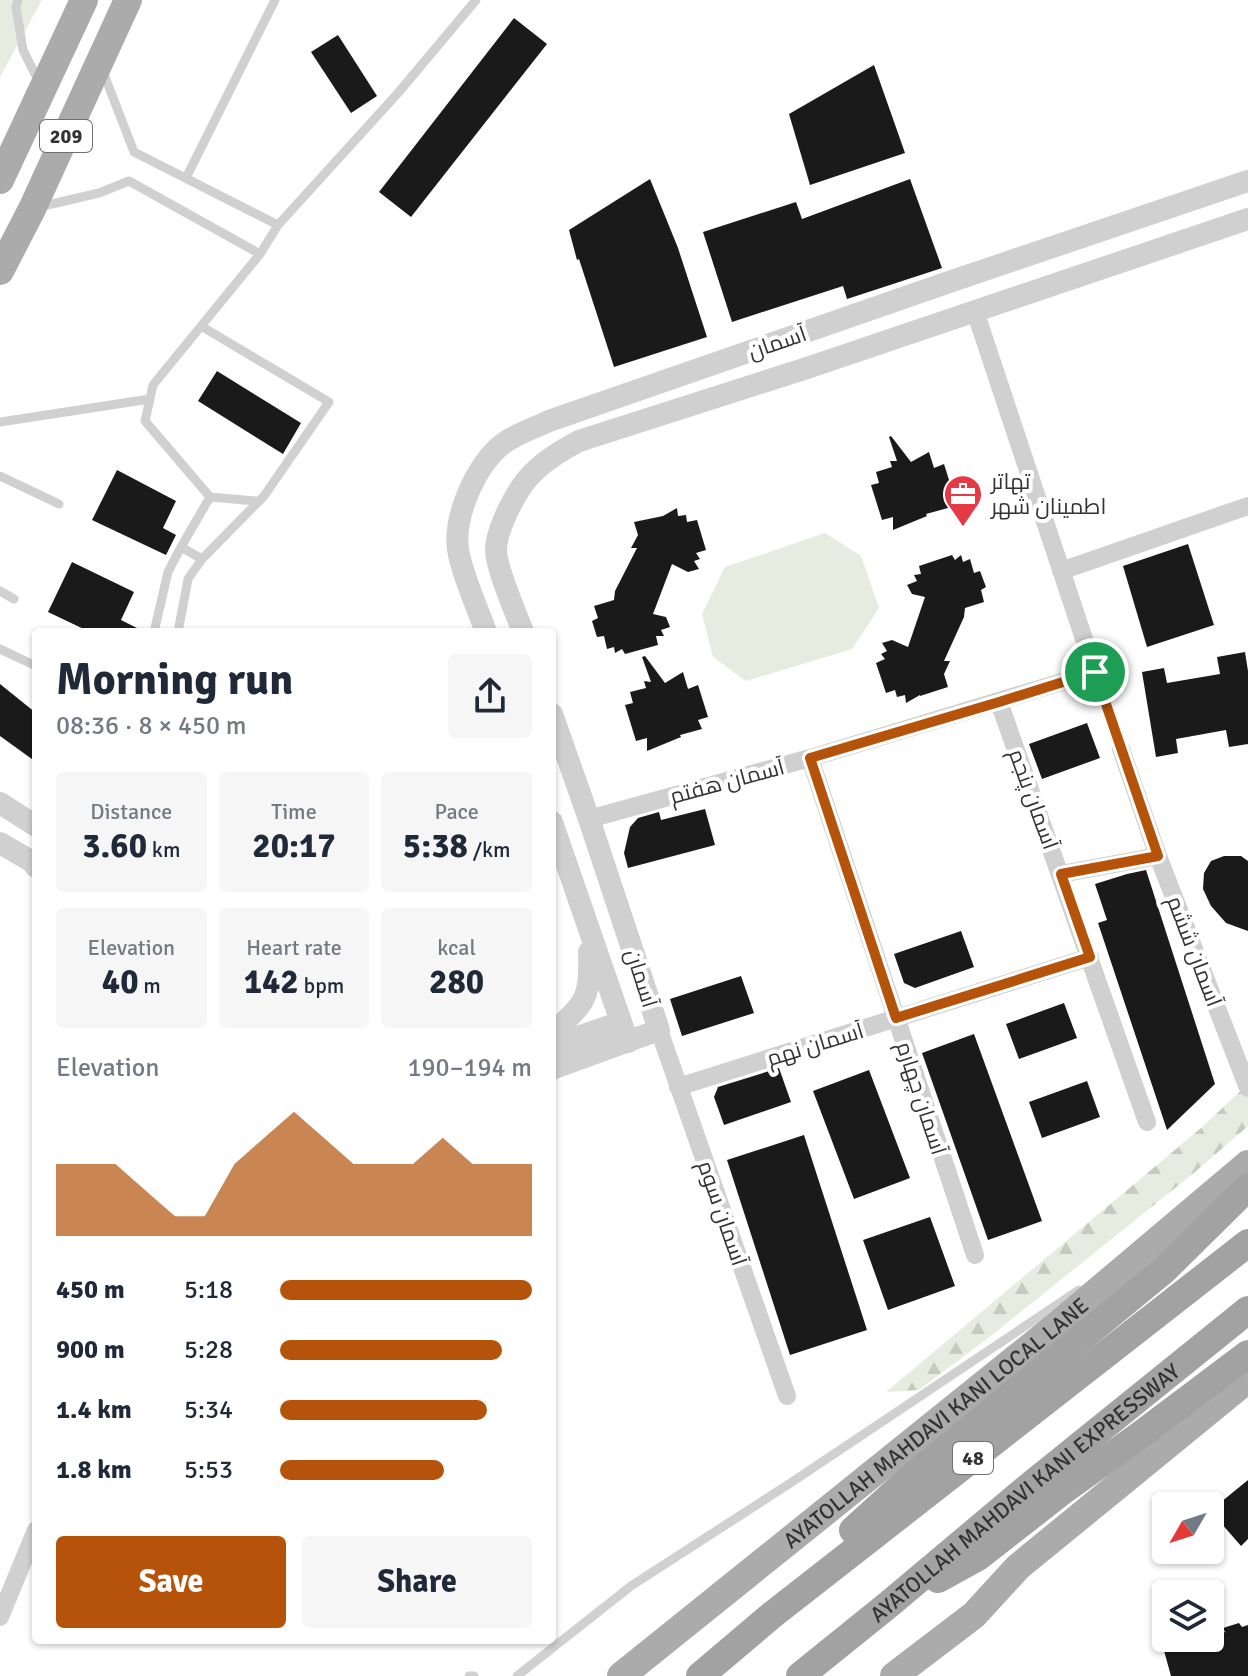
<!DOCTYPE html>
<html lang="en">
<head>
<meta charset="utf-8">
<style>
	body { margin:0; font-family:Signika,Cairo,sans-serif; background:#f6f6f7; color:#1f2937; height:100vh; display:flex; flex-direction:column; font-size:30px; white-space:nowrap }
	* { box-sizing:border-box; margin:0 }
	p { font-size:26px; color:#747a83 }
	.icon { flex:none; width:44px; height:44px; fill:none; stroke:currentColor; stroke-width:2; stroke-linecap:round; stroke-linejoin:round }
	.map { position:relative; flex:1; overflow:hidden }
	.sheet { position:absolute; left:32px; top:628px; width:524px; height:1016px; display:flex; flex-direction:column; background:#fff; border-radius:8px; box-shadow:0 2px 6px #0004 }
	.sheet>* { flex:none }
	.needle { width:52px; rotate:231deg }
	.buttons { position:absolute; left:1152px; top:1492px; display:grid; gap:16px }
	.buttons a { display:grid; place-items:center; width:72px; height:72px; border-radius:8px; background:#fff; box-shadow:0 2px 6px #0004; font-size:40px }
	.pin { position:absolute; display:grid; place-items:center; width:68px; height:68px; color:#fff; margin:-34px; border:4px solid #fff; border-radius:50%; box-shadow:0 2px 8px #0007 }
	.round { display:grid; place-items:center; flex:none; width:84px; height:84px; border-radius:8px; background:#f6f6f7 }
	.headline { display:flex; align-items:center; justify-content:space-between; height:136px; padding:0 24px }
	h1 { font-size:44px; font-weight:700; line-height:60px }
	.stats { display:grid; grid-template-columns:repeat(3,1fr); gap:12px; height:136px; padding:8px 24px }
	.stats div { display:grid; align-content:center; border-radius:8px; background:#f6f6f7; text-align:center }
	.stats b { font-size:34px; font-weight:700 }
	.stats small { font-size:22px; font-weight:400 }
	.stats p { font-size:22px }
	.chart { height:224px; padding:16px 24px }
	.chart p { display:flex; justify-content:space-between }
	.chart svg { width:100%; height:144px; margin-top:8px; fill:#b45309; opacity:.7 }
	.primary-button { display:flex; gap:16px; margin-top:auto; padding:16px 24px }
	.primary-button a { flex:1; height:92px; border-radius:8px; background:#b45309; color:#fff; font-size:32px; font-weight:700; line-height:92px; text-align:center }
	.primary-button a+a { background:#f6f6f7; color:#1f2937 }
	ul { padding:0 24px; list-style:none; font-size:26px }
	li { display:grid; grid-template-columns:128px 96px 1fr; align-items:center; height:60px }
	li i { height:20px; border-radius:10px; background:#b45309 }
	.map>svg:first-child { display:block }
	.forest { fill:url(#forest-firs) }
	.park { fill:#e6ecdf }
	.building { fill:#1a1a1a }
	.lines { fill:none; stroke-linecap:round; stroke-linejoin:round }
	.path { stroke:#cdcdcd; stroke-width:3; stroke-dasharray:4 4; stroke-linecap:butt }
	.service { stroke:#d0d0d0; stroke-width:9 }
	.minor { stroke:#d0d0d0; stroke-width:18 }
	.tertiary { stroke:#d0d0d0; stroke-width:22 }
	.primary { stroke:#ababab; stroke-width:28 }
	.trunk { stroke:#a2a2a2; stroke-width:28 }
	.route-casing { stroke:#fff; stroke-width:16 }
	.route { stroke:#b45309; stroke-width:10 }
	.labels { text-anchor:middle; stroke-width:8; stroke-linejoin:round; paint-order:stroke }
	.shield { fill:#fff; stroke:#707070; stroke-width:2 }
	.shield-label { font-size:20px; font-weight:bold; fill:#333 }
	.street-label { font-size:22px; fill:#333; stroke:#fff }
	.poi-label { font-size:22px; fill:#333; stroke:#fff; text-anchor:start }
</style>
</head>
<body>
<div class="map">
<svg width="1248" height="1676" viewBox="0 0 1248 1676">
	<defs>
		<pattern id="forest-firs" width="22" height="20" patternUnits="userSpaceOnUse" patternTransform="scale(2)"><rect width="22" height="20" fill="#e6ecdf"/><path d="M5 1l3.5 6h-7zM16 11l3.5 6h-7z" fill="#c6cbc0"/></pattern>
	</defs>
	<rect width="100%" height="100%" fill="#fff"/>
	<path class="forest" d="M 1248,1084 L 1248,1126 L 1195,1172 L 992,1335 L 919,1390 L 886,1392 L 1201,1128 Z"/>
	<path class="park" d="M 0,0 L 42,0 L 0,77 Z
		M 825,533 L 861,556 L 879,608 L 852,649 L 746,681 L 713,657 L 702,614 L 725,567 Z"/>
	<path class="building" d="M 514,18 L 547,44 L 411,217 L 379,192 Z
		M 338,35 L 377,96 L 351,113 L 311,52 Z
		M 874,65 L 905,153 L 810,185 L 789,114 Z
		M 650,179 L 678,248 L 707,337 L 614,367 L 579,259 L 577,260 L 569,230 Z
		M 910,179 L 942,268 L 847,299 L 843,286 L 732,322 L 703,232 L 796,202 L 802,219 Z
		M 217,371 L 301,423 L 283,454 L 198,401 Z
		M 891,436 L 911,462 L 929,452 L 934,468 L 944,464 L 954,496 L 945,499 L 948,508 L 926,514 L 927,516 L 893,530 L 893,517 L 882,520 L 871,485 L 879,483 L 876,472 L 892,467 L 890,461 L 897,461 L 889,437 Z
		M 117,470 L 176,501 L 163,528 L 176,535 L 166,555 L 92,520 Z
		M 677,508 L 678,516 L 686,515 L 687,522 L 697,520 L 706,550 L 696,553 L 700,559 L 694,561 L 699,569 L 688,572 L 672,564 L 653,614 L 666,617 L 670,627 L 661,630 L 664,636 L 656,636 L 658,645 L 625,654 L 622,649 L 615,653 L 614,647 L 607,649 L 604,636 L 597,637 L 592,621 L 598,618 L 594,606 L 614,600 L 615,591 L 637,548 L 631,548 L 638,535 L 634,522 L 663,516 Z
		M 1188,544 L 1214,625 L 1147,647 L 1123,566 Z
		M 952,555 L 955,560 L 961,555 L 963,562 L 970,559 L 974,573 L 980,571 L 986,587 L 981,590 L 984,602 L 965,608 L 964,617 L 944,661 L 950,661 L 944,674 L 948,687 L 920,696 L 920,695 L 906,703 L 905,695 L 897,697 L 895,690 L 886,693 L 876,663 L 885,659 L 881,654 L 887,651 L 882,643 L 892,640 L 908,647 L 925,597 L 912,594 L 907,585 L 917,581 L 914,575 L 921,574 L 919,566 Z
		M 72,562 L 134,592 L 121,620 L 145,632 L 90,632 L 48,612 Z
		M 1245,652 L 1248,671 L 1248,744 L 1229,747 L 1226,730 L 1176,739 L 1178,753 L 1156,757 L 1142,672 L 1164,668 L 1167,683 L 1220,674 L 1217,657 Z
		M 645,656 L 665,683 L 683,672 L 688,689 L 698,685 L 708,717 L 698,720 L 702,729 L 680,735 L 681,737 L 647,751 L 647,738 L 636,741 L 625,705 L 633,703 L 630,692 L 646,688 L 644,681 L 651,682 L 642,657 Z
		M 0,684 L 36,713 L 36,762 L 0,736 Z
		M 1087,723 L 1100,758 L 1042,779 L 1029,744 Z
		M 705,809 L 715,845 L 628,868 L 624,853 L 630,827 L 638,818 L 659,812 L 661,820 Z
		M 1224,856 L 1241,856 L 1248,861 L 1248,931 L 1226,923 L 1211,906 L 1203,889 L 1204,873 L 1211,861 Z
		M 1146,870 L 1215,1084 L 1167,1130 L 1098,923 L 1107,920 L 1095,884 L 1127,874 Z
		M 961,931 L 974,967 L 915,988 L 904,983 L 894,954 Z
		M 741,976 L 754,1013 L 682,1036 L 670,999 Z
		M 1064,1003 L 1077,1038 L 1019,1059 L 1006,1024 Z
		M 974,1034 L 1042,1221 L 988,1240 L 922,1053 Z
		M 779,1068 L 791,1102 L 724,1125 L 714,1097 L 718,1087 Z
		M 869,1070 L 910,1178 L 854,1199 L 813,1091 Z
		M 1087,1081 L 1100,1117 L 1042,1138 L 1029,1102 Z
		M 804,1135 L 867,1330 L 790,1355 L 727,1160 Z
		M 930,1217 L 955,1286 L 888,1310 L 863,1240 Z
		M 1248,1480 L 1248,1539 L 1241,1546 L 1221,1523 L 1210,1534 L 1210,1511 Z
		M 1239,1623 L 1242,1627 L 1248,1625 L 1248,1676 L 1171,1676 L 1163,1647 L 1192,1638 L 1210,1638 L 1225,1632 L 1223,1628 Z"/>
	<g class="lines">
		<path class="path" d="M 1100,688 L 1116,734"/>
		<path class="service" d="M 18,0 L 16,7 L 23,50 L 40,84
			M 186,178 L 275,0
			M 39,207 L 99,193 L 129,181 L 260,254 L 278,225 L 134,152 L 102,69
			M 278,225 L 398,93 L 476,0
			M 0,422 L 150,399
			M 0,476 L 59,504
			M 257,501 L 210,497 L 145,421 L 153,385 L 260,254
			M 181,547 L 202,559
			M 0,591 L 14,599
			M 154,632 L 168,572 L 181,547 L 210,497
			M 178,632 L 188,579 L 202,559 L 264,496 L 329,402 L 201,326
			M 0,649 L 36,666
			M 469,1676 L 474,1676
			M 517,1676 L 631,1586 L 795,1480 L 1079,1290"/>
		<path class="minor" d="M 1061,571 L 1248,506
			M 999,702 L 1147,1122
			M 1121,749 L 1158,856 L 1248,1088
			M 810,758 L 975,1255
			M 589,819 L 810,758 L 1095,672 L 975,311
			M 1061,874 L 1158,856
			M 659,1030 L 787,1396
			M 678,1087 L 1090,957
			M 0,1617 L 36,1530"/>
		<path class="tertiary" d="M 486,632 C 477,607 465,581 459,555 C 451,520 476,463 504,443 C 518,433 534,428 549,421 L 952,281 L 1248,181
			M 523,632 C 516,613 496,568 496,550 C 496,530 516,491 529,477 C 542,462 562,450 579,441 L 807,368 L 1248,219
			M 552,714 L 589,819 L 659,1030 L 552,1069
			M 0,803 L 36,826
			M 552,822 L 628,1042
			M 0,843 L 31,861 L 36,867
			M 552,1034 C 585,1002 591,1000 589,952
			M 552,1046 L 621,1022"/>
		<g class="primary">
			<path d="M 0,180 L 84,0"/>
			<path d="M 0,271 L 32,209 L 128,0"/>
			<path id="s1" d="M 621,1676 L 1055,1327 L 1248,1164"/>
			<path d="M 894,1676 L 974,1615 L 1018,1567 L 1248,1379"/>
		</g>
		<g class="trunk">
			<path d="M 853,1530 L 907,1481 L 1163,1271 L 1248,1187"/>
			<path d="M 938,1579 L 978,1557 L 1065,1489 L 1139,1436 L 1248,1354"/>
			<path d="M 700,1676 L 772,1615 L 1248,1243"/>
			<path id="s2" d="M 800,1676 L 888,1605 L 1026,1489 L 1248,1310"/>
		</g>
	</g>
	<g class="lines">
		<g class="route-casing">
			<path id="route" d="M 1095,672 L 1158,856 L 1061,874 L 1090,957 L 896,1018 L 810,758 L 999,702 Z"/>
		</g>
		<use href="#route" class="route"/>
	</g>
	<defs>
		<g id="office-pin" transform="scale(2)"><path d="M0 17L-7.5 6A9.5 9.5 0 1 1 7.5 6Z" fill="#e63946" stroke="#fff"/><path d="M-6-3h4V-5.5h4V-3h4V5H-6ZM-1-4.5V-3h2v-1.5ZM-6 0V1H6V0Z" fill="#fff"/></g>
	</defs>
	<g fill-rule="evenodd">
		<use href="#office-pin" x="963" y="494"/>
	</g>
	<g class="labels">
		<g class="shield">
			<rect x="40" y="120" width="52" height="32" rx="6"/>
			<rect x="953" y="1442" width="40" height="32" rx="6"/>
		</g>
		<g class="shield-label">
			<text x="66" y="143">209</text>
			<text x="973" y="1465">48</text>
		</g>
		<g class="street-label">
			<text transform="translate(777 342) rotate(-19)" y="8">آسمان</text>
			<text transform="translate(727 781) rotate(-15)" y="8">آسمان هفتم</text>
			<text transform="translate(1034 799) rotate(70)" y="8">آسمان پنجم</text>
			<text transform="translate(1195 951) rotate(69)" y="8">آسمان ششم</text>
			<text transform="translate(642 978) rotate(72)" y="8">آسمان</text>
			<text transform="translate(815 1044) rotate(-17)" y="8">آسمان نهم</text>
			<text transform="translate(922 1098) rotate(72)" y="8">آسمان چهارم</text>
			<text transform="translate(723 1213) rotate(71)" y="8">آسمان سوم</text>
			<text dy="8" stroke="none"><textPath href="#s1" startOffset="404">AYATOLLAH MAHDAVI KANI LOCAL LANE</textPath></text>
			<text dy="8" stroke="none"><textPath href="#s2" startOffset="290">AYATOLLAH MAHDAVI KANI EXPRESSWAY</textPath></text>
		</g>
		<g class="poi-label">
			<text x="991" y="489">تهاتر<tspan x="991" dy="25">اطمینان شهر</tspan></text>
		</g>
	</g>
</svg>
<div class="buttons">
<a><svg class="needle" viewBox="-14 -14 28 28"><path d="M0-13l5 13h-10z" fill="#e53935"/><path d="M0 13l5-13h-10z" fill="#747a83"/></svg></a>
<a><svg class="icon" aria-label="layers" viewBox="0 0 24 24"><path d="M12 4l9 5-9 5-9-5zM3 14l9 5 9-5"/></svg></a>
</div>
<div class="pin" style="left:1095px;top:672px;background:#1e9e55"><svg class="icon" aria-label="arrive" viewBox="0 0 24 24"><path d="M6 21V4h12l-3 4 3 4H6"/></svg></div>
<section class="sheet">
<div class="headline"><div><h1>Morning run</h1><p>08:36 · 8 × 450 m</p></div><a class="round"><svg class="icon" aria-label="share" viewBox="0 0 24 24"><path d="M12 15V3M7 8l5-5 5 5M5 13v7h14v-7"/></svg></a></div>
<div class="stats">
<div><p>Distance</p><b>3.60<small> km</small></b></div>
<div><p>Time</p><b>20:17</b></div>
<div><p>Pace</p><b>5:38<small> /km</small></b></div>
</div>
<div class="stats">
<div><p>Elevation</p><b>40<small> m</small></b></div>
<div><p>Heart rate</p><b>142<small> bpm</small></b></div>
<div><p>kcal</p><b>280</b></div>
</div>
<div class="chart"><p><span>Elevation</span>190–194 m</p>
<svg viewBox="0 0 160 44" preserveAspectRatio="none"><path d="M0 44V22L10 22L20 22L30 30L40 38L50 38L60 22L70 14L80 6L90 14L100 22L110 22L120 22L130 14L140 22L150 22L160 22V44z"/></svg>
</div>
<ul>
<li><b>450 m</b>5:18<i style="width:100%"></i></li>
<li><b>900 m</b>5:28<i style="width:88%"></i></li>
<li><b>1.4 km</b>5:34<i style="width:82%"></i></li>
<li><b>1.8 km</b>5:53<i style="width:65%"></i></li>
</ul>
<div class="primary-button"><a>Save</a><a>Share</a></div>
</section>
</div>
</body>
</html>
